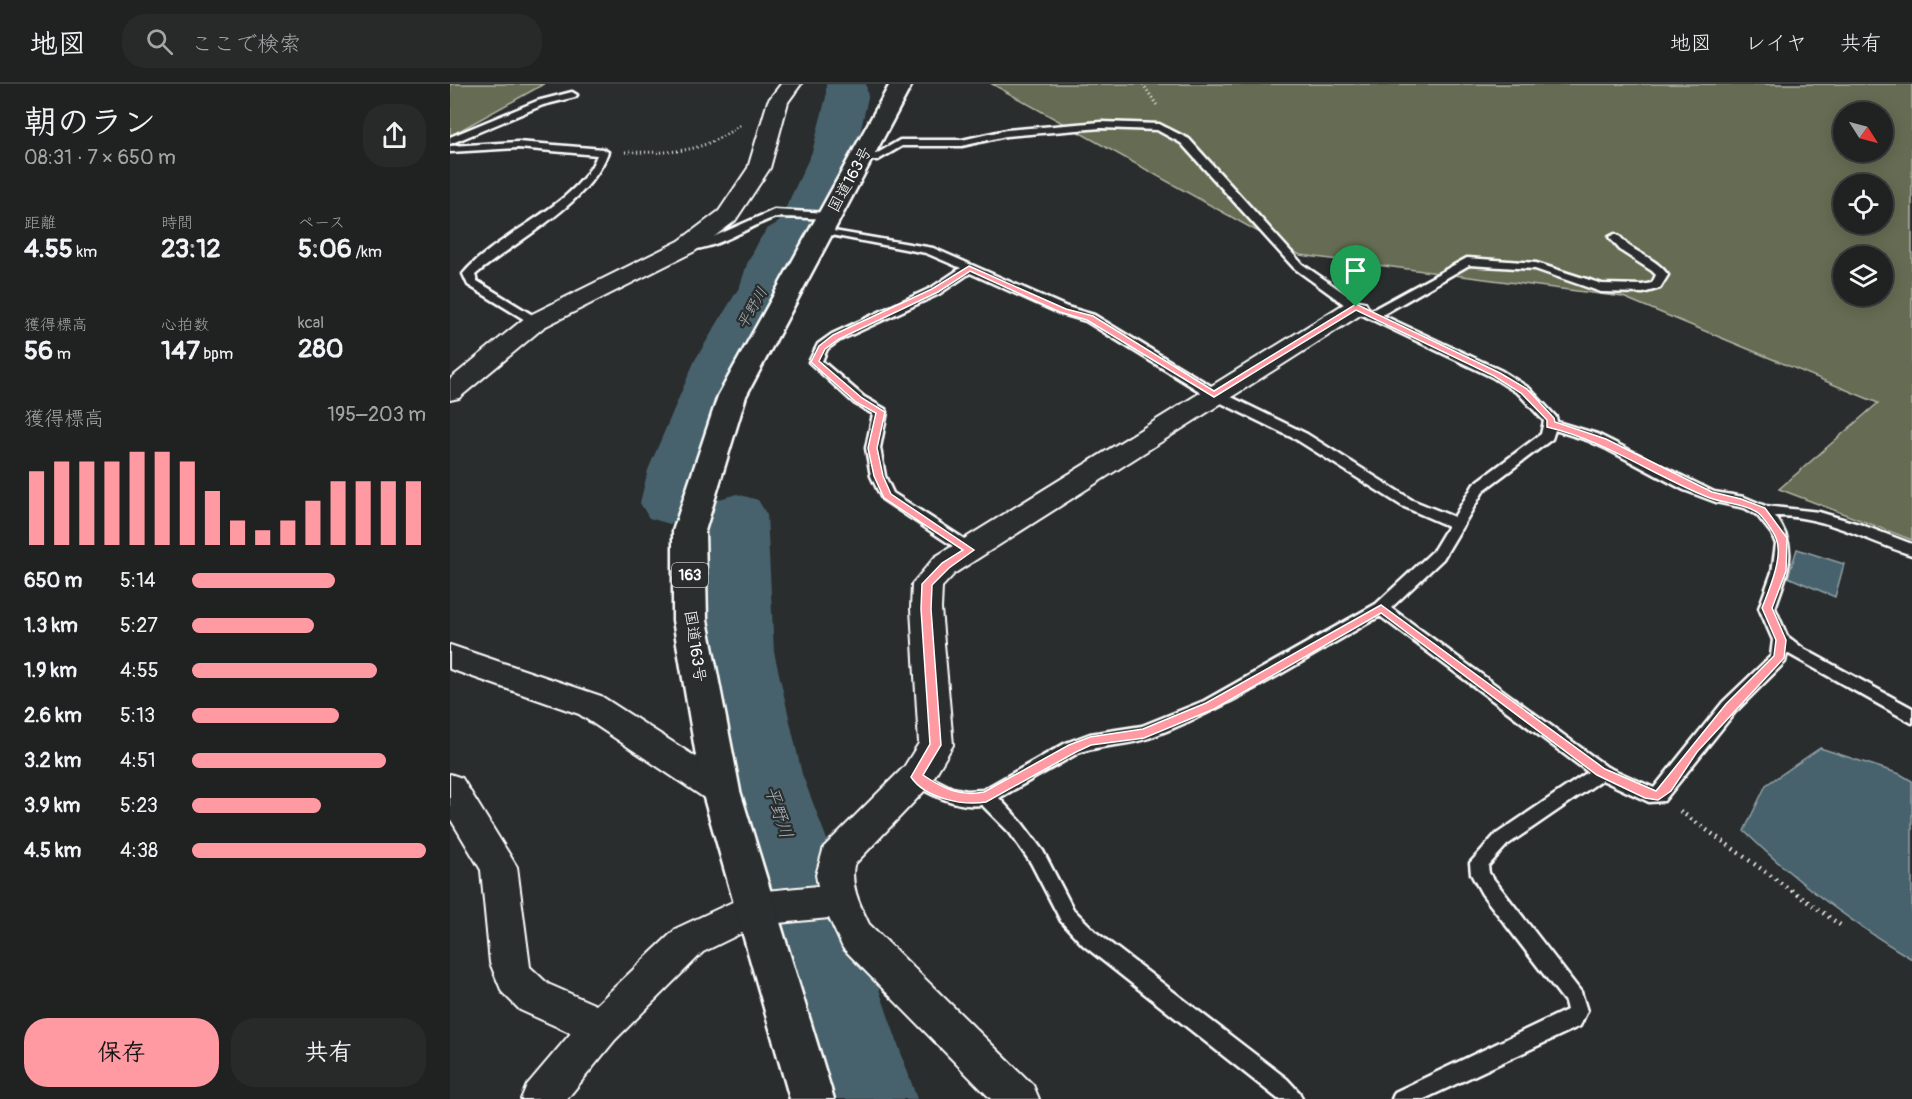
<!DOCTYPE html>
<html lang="ja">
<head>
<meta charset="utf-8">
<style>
	body { margin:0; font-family:Pangolin,"Klee One",sans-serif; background:#282a2a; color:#f1f3f6; height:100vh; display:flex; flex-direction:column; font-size:22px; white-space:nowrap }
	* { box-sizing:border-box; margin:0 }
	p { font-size:20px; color:#a2a4a5 }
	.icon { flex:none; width:33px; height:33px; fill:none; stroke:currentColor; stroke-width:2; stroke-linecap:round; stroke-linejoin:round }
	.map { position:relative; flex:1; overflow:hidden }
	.sheet { display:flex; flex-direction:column; background:#202222; width:450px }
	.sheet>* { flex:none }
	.needle { width:39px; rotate:126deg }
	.tools { position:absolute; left:1383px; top:18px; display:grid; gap:12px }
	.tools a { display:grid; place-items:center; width:60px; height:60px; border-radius:50%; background:#202222; box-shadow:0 3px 15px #0003,0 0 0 2px #3d3f40; font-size:30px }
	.pin { position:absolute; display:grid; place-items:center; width:51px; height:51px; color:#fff; margin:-62px -26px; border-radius:50% 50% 50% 0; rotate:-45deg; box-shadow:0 0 6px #0007 }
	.pin .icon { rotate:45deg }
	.round { display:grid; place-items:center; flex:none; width:63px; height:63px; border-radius:24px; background:#282a2a }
	.head { display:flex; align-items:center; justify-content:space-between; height:102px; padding:0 24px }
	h1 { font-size:33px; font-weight:700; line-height:45px }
	.metrics { display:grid; grid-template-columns:repeat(3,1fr); gap:9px; height:102px; padding:6px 24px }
	.metrics div { display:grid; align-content:center }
	.metrics b { font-size:26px; font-weight:700 }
	.metrics small { font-size:16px; font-weight:400 }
	.metrics p { font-size:16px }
	.chart { height:168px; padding:12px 24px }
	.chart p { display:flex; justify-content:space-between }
	.chart svg { width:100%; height:108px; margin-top:6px; stroke:#ff9aa2; stroke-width:6 }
	.action { display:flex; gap:12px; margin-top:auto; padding:12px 24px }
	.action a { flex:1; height:69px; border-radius:24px; background:#ff9aa2; color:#111; font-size:24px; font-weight:700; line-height:69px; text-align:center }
	.action a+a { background:#282a2a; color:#f1f3f6 }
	ul { padding:0 24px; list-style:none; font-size:20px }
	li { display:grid; grid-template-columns:96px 72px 1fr; align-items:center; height:45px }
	li i { height:15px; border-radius:8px; background:#ff9aa2 }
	header { display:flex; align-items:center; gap:36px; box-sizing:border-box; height:84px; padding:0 30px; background:#202222; border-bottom:2px solid #3d3f40 }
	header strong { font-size:28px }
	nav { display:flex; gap:33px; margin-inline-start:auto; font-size:21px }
	.search { width:420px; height:54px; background:#282a2a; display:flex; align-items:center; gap:15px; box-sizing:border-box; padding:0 21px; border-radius:24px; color:#a2a4a5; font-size:22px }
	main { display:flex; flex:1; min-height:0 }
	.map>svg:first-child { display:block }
	.green { fill:#666c52; stroke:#b2b6a8; stroke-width:1.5; fill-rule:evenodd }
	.water { fill:#47626c; stroke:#91a1a7; stroke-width:1.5 }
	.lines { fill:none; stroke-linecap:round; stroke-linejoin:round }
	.river { fill:#47626c; fill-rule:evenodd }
	.service-casing { stroke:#fff; stroke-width:5 }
	.minor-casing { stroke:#fff; stroke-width:4 }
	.trunk-casing { stroke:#fff; stroke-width:5 }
	.path-far1 { stroke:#fff; stroke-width:3; stroke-dasharray:1 3; stroke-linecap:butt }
	.path { stroke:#fff; stroke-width:4.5; stroke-dasharray:1.5 5; stroke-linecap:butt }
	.service { fill:#2a2d2e; fill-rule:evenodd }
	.minor { fill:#2a2d2e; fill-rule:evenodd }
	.trunk { fill:#2a2d2e; fill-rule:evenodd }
	.route { fill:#ff9aa2; stroke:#fff; stroke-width:1.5; fill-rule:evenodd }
	.labels { text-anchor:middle; stroke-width:4.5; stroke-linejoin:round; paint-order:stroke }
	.far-water-label { font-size:15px; font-style:italic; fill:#acb8bd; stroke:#2a2d2e }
	.shield { fill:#2a2d2e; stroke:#bfc0c0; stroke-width:1.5 }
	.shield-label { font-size:15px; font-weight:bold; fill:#fff }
	.street-label { font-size:16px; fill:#fff; stroke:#2a2d2e }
	.water-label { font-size:18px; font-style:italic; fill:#acb8bd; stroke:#2a2d2e }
</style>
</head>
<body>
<header>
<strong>地図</strong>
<div class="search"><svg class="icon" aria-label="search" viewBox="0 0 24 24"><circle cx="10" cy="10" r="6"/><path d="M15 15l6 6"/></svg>ここで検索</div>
<nav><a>地図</a><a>レイヤ</a><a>共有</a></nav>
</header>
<main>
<section class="sheet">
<div class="head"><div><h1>朝のラン</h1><p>08:31 · 7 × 650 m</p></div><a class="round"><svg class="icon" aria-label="share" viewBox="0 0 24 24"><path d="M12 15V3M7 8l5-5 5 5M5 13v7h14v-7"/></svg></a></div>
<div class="metrics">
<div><p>距離</p><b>4.55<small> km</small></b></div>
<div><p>時間</p><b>23:12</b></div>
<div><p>ペース</p><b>5:06<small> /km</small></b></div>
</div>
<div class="metrics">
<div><p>獲得標高</p><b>56<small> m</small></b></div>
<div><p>心拍数</p><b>147<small> bpm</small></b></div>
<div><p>kcal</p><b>280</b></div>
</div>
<div class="chart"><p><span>獲得標高</span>195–203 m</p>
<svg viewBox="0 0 160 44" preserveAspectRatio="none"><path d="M5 44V14M15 44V10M25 44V10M35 44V10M45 44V6M55 44V6M65 44V10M75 44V22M85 44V34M95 44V38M105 44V34M115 44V26M125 44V18M135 44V18M145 44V18M155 44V18"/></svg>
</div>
<ul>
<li><b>650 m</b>5:14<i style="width:61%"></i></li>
<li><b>1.3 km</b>5:27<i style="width:52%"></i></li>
<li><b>1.9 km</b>4:55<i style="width:79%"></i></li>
<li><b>2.6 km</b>5:13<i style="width:63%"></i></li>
<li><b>3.2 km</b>4:51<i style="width:83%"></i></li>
<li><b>3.9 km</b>5:23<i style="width:55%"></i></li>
<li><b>4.5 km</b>4:38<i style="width:100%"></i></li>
</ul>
<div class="action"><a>保存</a><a>共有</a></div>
</section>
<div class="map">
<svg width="1462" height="1015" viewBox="0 0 1462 1015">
	<rect width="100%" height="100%" fill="#2a2d2e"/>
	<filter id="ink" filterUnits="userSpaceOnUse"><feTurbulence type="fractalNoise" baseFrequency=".0167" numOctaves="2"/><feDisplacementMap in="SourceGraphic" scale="12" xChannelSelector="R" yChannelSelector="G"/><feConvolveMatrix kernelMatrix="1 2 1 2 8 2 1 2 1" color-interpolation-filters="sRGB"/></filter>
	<g filter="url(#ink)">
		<path class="green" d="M 0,0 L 94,0 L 0,52 Z
			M 542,0 L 1462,0 L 1462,456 L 1329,405 L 1428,319 L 1173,213 L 850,171 ZM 1394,28 L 1432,28 L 1432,68 L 1394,68 ZM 1394,100 L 1432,100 L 1432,140 L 1394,140 ZM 1394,172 L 1432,172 L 1432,212 L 1394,212 Z"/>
		<path class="water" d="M 1347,465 L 1394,480 L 1385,513 L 1338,493 Z
			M 1370,664 L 1450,690 L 1462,697 L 1462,875 C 1402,839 1345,797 1294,747 L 1316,701 Z"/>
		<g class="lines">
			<path class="river" d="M 376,0 L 416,0 L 418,13 L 406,68 L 375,138 L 361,160 L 353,164 L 345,180 L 340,202 L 297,276 L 256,386 L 250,419 L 241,434 L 220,440 L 199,434 L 190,419 L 198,386 L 245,276 L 290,202 L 297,180 L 310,155 L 317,145 L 329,138 L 362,68 L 376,13 Z
				M 287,410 L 308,416 L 317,431 L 324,568 L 352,690 L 379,761 L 467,1015 L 381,1015 L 305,761 L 280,690 L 258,568 L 257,431 L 266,416 Z"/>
			<g class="service-casing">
				<path id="service" d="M 122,8 L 127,11 L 125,13 L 93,21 L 0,60 L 0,53 L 87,17 Z
					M 651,38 L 709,40 L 739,55 L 852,180 L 910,220 L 922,226 L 1017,174 L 1086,179 L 1152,200 L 1192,201 L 1202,199 L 1206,191 L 1202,187 L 1171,167 L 1159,153 L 1165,150 C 1171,152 1174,158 1179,162 C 1193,172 1207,176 1218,191 L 1210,204 L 1193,209 L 1151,208 L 1085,185 L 1019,181 L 932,231 L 1052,287 L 1079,304 L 1106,333 L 1107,338 L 1147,350 L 1264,408 L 1294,413 L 1315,422 L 1369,428 L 1412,441 L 1462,460 L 1462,471 C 1416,457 1375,431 1325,432 C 1350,465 1337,488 1325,524 L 1337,552 L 1354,565 L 1462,624 L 1462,639 L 1337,569 L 1335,578 L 1285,628 L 1214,717 L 1199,718 L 1152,696 L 1057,761 L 1038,782 L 1039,789 L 1131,908 L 1137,927 L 1130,942 L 974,1015 L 942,1015 L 945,1008 L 1117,926 L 1115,918 L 1032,810 L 1021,790 L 1020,779 L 1045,751 L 1138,688 L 930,532 C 855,575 781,623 699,654 C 677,662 651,660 628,669 L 549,714 L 572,739 L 593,767 L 623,825 L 647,849 L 837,995 L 849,1008 L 852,1015 L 828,1015 L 633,861 L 611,837 L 581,779 L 560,749 L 532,721 C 506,724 482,711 460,698 L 458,693 L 460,688 L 466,686 L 502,704 L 517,707 L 533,706 L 616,659 L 640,650 L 692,642 L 754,617 L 926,520 L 983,467 L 998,442 L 952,422 L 847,356 L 759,313 L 636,237 L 609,229 L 520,189 L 489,210 L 390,256 L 377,265 L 372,277 L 414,313 L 435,325 L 437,328 L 430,364 L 435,392 L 443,409 L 525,462 L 527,466 L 520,471 L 515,470 L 432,415 L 421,392 L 416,364 L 423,330 L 404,319 L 359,278 L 368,260 L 382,250 L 481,204 L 511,184 L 476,169 L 370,149 L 366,148 L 366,144 L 483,164 L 617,223 L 644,231 L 769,307 L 857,350 L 962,416 L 1004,433 L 1024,400 L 1091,350 L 1094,337 L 1069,310 L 1042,293 L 902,226 L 844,184 L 731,59 L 707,46 L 651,44 L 556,52 L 512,62 L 452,62 L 428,76 L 411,76 L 406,73 L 411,70 L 426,70 L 450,56 L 512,56 L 556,46 ZM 1105,346 L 1137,356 L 1157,365 L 1234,406 L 1266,418 L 1295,424 L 1307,431 L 1322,450 L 1326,460 L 1322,488 L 1309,524 L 1323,556 L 1321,572 L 1273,618 L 1204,704 L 1157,683 L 941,524 L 993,475 L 1034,406 L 1102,355 Z
					M 68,58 L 153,65 L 158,68 C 140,120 66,156 25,191 L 27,197 L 89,235 L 91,238 L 85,242 L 18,201 L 13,190 C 47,149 128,122 147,71 L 68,64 L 0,68 L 0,62 Z
					M 324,126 L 379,129 L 385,132 L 379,135 C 369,135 328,132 323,134 C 303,140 248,176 231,162 L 263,153 Z"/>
			</g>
			<g class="minor-casing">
				<path id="minor" d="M 331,0 L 351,0 L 338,18 L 320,84 L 285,137 L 245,167 L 94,243 L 9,314 L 0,316 L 0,295 L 76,233 L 229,157 L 269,127 L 298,84 L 318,17 Z
					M 906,216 L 915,218 L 918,223 L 915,228 L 505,489 L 492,503 L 491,525 L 503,661 L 478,703 L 404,781 C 400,802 410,821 419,840 L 583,1001 L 589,1015 L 541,1015 L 393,864 L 379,834 L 308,841 L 253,868 L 165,956 L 117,1015 L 71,1015 L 77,1001 L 121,949 L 70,926 L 52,908 L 40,879 L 31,786 L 0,734 L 0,690 L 12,694 L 67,783 L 80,883 L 98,900 L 146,921 L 227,844 L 304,808 L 368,802 L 366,791 L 374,763 L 454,683 L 469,659 L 461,525 L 462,500 L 485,473 L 897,218 Z
					M 0,561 L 151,612 L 283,697 L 288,707 L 283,717 L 271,721 L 259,717 L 129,630 L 0,585 Z"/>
			</g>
			<g class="trunk-casing">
				<path id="trunk" d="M 440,0 L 462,0 L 296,312 L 255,447 L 257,536 L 290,707 L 384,1015 L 340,1015 L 252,707 L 223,536 L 223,447 L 268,312 Z"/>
			</g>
			<path class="path-far1" d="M 693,0 L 708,23
				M 175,68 C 222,69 252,70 291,40"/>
			<path class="path" d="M 1230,727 L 1393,843"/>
			<use href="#service" class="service"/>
			<use href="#minor" class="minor"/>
			<use href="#trunk" class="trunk"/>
		</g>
	</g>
	<path class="route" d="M 519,182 L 616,225 L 643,232 L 764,307 L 906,220 L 1050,289 L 1077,305 L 1104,334 L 1105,338 L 1156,355 L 1262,408 L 1291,415 L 1315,424 L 1337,454 L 1336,487 L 1322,524 L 1336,556 L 1334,574 L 1247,668 L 1221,707 L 1208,716 L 1195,714 L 1147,691 L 931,529 L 764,625 L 694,654 L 641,661 L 626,668 L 536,718 C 512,722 475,714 461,693 L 480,660 L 471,525 L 472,500 L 492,479 L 513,466 L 434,414 L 424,392 L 418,364 L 426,329 L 406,318 L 361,278 L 369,262 L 383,251 L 482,205 ZM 520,187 L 610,228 L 637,236 L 764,313 L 906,226 L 1044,292 L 1071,309 L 1097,336 L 1097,343 C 1154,356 1201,390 1255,412 C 1272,420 1291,418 1307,428 C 1313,432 1323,447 1326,454 C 1334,472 1319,506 1312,524 L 1326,556 L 1324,572 L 1276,620 L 1206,707 L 1155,685 L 931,521 L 756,619 L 693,645 L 640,653 L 619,661 L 534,708 C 510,713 492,704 473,691 L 491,661 L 481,525 L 482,501 L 499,484 L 524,466 L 441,410 L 433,392 L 427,364 L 435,328 L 412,314 L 369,277 L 375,265 L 389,255 L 488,208 Z"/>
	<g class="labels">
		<g class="far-water-label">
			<text transform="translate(302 224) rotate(-60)" y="5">平野川</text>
		</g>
		<rect class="shield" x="222" y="479" width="36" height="24" rx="4.5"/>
		<g class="shield-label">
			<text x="240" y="496">163</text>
		</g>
		<g class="street-label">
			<text transform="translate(399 95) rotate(-61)" y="6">国道163号</text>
			<text transform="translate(246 562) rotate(82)" y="6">国道163号</text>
		</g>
		<g class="water-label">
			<text transform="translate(329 728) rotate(72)" y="6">平野川</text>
		</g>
	</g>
</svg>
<div class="tools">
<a><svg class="needle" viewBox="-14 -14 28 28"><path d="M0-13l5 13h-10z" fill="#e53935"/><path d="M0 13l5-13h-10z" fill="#a2a4a5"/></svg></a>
<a><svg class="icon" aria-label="locate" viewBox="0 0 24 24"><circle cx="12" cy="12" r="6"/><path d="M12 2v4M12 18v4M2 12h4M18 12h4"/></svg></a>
<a><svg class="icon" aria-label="layers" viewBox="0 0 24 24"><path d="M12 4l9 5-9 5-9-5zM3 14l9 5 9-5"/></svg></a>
</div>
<div class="pin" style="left:906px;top:223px;background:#1e9e55"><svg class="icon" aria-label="arrive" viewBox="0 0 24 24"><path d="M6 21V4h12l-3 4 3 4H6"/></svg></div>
</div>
</main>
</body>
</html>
